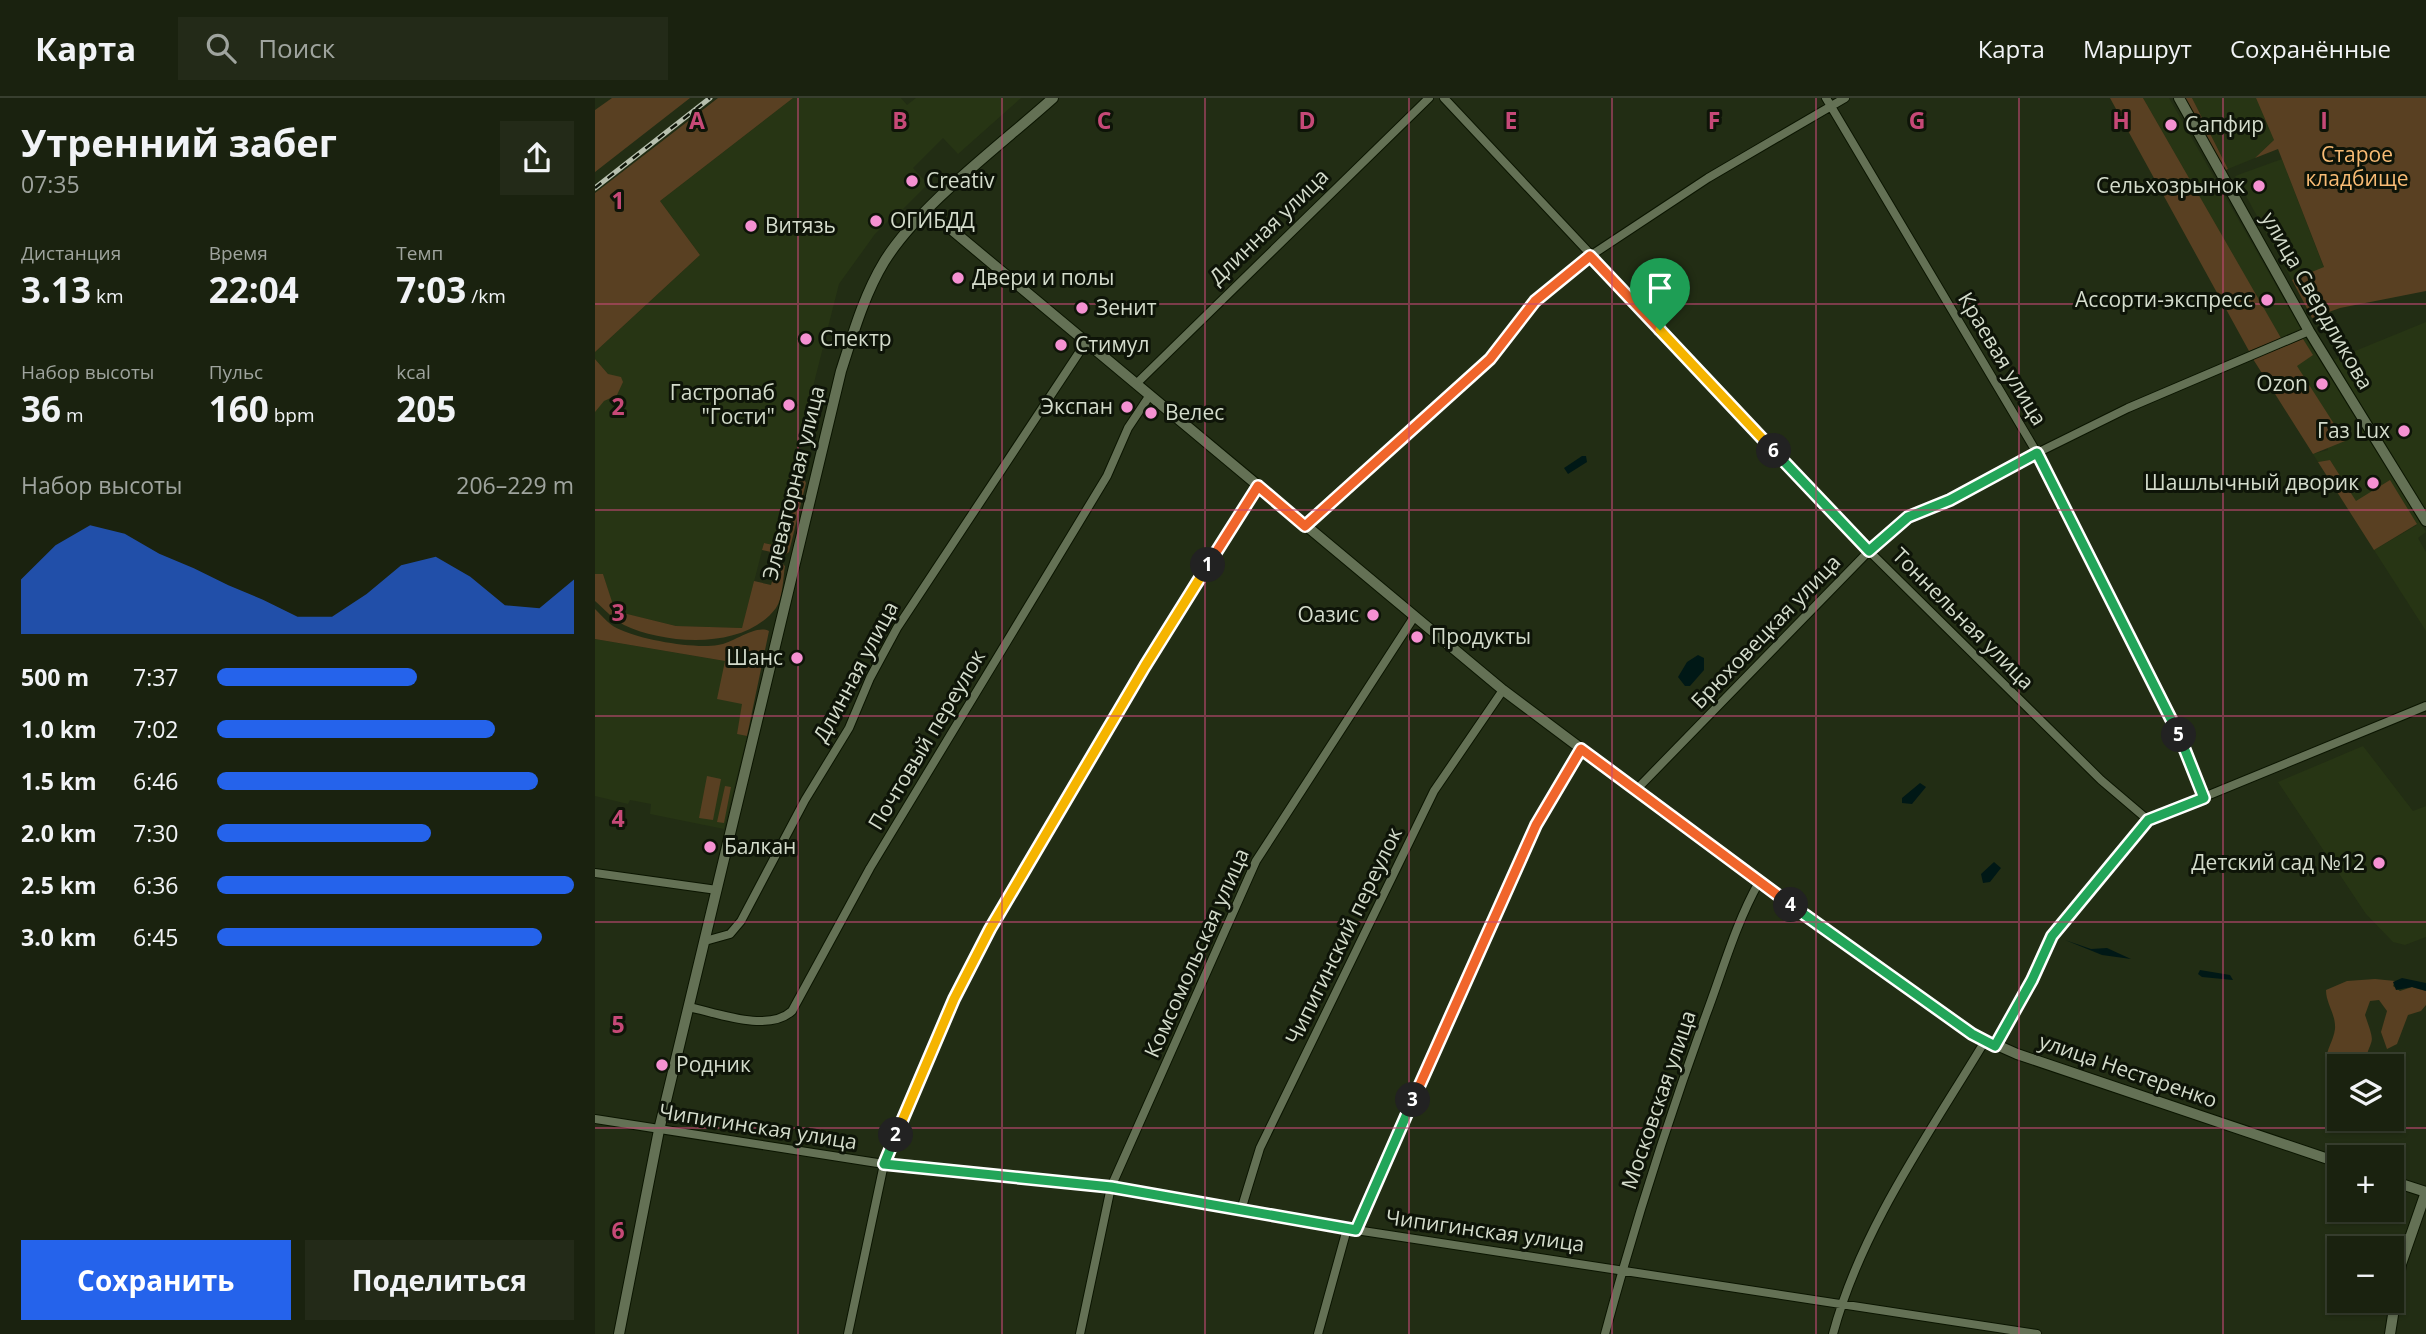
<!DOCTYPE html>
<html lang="ru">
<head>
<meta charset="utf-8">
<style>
	body { margin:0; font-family:"Open Sans",sans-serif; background:#232a18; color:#f1f3f6; height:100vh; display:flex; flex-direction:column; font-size:26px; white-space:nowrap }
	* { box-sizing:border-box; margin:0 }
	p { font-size:23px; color:#9fa49e }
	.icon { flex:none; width:38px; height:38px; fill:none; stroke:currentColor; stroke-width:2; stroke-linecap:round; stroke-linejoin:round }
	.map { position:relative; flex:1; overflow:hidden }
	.side { display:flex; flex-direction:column; background:#1a220f; width:595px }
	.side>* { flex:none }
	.controls { position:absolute; left:1732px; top:956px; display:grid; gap:14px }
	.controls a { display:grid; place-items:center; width:77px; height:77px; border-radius:0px; background:#1a220f; box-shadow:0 2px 5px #0004,0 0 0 2px #383f2f; font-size:35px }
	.pin { position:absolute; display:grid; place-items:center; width:60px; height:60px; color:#fff; margin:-72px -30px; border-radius:50% 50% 50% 0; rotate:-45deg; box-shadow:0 0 7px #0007 }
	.pin .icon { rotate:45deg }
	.km { position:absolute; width:35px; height:35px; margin:-18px; border-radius:50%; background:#222; color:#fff; font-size:19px; line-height:35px; text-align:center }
	.round { display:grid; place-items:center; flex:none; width:74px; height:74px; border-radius:0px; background:#232a18 }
	.overview { display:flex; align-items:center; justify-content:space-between; height:119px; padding:0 21px }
	h1 { font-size:38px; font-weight:700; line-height:52px }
	.stats { display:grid; grid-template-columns:repeat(3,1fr); gap:10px; height:119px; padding:7px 21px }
	.stats div { display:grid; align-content:center }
	.stats b { font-size:35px; font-weight:700 }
	.stats small { font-size:19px; font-weight:400 }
	.stats p { font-size:19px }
	.chart { height:196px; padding:14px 21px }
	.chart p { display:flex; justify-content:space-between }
	.chart svg { width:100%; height:126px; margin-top:7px; fill:#2563eb; opacity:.7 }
	.button { display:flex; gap:14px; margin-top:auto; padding:14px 21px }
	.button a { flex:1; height:80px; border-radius:0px; background:#2563eb; color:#fff; font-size:28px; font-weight:700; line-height:80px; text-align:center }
	.button a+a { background:#232a18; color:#f1f3f6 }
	ul { padding:0 21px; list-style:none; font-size:23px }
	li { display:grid; grid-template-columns:112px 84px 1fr; align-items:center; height:52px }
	li i { height:18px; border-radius:9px; background:#2563eb }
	header { display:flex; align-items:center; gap:42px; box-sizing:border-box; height:98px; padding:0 35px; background:#1a220f; border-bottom:2px solid #383f2f }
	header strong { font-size:33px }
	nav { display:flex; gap:38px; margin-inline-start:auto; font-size:24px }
	.search { width:490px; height:63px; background:#232a18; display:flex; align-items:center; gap:18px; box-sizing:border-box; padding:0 24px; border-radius:0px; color:#9fa49e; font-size:26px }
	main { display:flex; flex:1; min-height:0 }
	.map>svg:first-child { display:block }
	.built { fill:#273514 }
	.green { fill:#594022 }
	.water { fill:#001816 }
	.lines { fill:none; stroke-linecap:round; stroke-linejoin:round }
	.street-casing { stroke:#0b1500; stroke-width:10 }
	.secondary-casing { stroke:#0b1500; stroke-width:12 }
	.street { stroke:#647155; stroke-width:8 }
	.secondary { stroke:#647155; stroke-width:10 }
	.rail-casing { stroke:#b8c0af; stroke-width:5 }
	.rail { stroke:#0e1408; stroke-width:2.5; stroke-dasharray:8; stroke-linecap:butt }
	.split-1-casing { stroke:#fff; stroke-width:14 }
	.split-2-casing { stroke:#fff; stroke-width:14 }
	.split-3-casing { stroke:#fff; stroke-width:14 }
	.split-4-casing { stroke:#fff; stroke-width:14 }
	.split-5-casing { stroke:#fff; stroke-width:14 }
	.split-6-casing { stroke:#fff; stroke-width:14 }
	.split-7-casing { stroke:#fff; stroke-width:14 }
	.split-1 { stroke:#f0652b; stroke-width:9 }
	.split-2 { stroke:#f5b400; stroke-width:9 }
	.split-3 { stroke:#22a559; stroke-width:9 }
	.split-4 { stroke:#f0652b; stroke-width:9 }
	.split-5 { stroke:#22a559; stroke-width:9 }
	.split-6 { stroke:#22a559; stroke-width:9 }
	.split-7 { stroke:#f5b400; stroke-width:9 }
	.grid { fill:none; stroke:#c64977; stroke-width:2; stroke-opacity:0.55 }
	.poi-dot { fill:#f591d2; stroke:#0e1408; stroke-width:2.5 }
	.labels { text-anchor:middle; stroke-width:6; stroke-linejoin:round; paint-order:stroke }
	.poi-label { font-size:21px; fill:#d4dccc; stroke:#0e1408; text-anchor:start }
	.park-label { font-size:21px; fill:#f8bb74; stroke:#0e1408 }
	.street-label { font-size:21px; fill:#d4dccc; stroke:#0e1408 }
	.grid-label { font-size:23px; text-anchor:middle; font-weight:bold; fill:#c64977; stroke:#0e1408; stroke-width:6; stroke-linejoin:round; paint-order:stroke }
</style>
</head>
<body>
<header>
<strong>Карта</strong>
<div class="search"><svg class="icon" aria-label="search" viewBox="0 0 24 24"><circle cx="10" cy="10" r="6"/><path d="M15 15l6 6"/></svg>Поиск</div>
<nav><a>Карта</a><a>Маршрут</a><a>Сохранённые</a></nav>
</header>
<main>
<section class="side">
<div class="overview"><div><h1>Утренний забег</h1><p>07:35</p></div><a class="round"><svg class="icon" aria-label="share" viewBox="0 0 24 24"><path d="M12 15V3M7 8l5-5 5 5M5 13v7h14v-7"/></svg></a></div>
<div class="stats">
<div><p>Дистанция</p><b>3.13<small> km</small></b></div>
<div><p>Время</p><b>22:04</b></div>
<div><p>Темп</p><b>7:03<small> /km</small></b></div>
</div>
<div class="stats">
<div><p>Набор высоты</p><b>36<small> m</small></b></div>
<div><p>Пульс</p><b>160<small> bpm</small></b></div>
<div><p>kcal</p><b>205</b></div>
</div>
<div class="chart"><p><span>Набор высоты</span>206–229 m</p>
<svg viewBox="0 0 160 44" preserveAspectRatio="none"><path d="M0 44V25L10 13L20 6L30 9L40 16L50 21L60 27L70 32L80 38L90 38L100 30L110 20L120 17L130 24L140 34L150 35L160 25V44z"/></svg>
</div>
<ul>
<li><b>500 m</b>7:37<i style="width:56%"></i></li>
<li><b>1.0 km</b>7:02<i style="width:78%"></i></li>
<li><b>1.5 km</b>6:46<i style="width:90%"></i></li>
<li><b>2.0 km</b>7:30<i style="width:60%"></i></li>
<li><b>2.5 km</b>6:36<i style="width:100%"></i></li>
<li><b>3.0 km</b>6:45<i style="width:91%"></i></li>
</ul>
<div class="button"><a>Сохранить</a><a>Поделиться</a></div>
</section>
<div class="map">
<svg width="1831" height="1236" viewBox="0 0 1831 1236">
	<rect width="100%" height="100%" fill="#222d14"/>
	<path class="built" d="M 198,0 L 306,0 L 312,7 L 321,0 L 426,0 L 363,56 L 348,40 L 318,70 L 333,86 L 301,118 L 300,123 L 296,120 L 280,136 L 244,186 L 178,447 L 169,445 L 147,530 L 81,528 L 19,513 L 8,476 L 0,476 L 0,292 L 13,276 L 0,261 L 0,254 L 105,157 L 65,103 Z
		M 1548,0 L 1574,0 L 1711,240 L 1831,434 L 1823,440 L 1831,454 L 1831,533 L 1779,452 L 1822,427 L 1761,404 L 1735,362 L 1723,364 L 1718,356 L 1733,352 L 1701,267 Z
		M 1597,0 L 1661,0 L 1679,42 L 1660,60 L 1633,71 Z
		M 1687,61 L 1729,170 L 1697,182 L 1640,78 Z
		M 1831,224 L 1831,414 L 1738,262 Z
		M 0,541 L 130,563 L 148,606 L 142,636 L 152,638 L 129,731 L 55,716 L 56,706 L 35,702 L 33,706 L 0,698 Z
		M 1768,648 L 1818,713 L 1831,708 L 1831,839 L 1810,847 L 1798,844 L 1771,816 L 1683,684 Z"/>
	<path class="green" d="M 17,0 L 95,0 L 0,74 L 0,12 Z
		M 123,0 L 198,0 L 65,103 L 105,157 L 0,254 L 0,95 Z
		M 1515,0 L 1548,0 L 1686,240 L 1654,253 Z
		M 1588,0 L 1597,0 L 1633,71 L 1629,73 Z
		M 1661,0 L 1831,0 L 1831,193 L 1745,210 L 1717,220 L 1697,182 L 1729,169 L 1683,51 L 1660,60 L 1679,42 Z
		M 1708,241 L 1718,257 L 1702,268 L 1750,343 L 1718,356 L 1658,261 Z
		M 0,261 L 13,276 L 26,279 L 28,284 L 22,297 L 9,303 L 0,314 Z
		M 1735,362 L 1761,403 L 1795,382 L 1822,426 L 1779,452 L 1723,364 Z
		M 196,374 L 207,376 L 211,385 L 194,454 L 190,457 L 167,452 L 169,445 L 178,447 Z
		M 183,462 L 190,468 C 188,480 188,500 181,510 C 150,552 71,547 29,527 C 18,521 9,511 0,503 L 0,476 L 8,476 L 20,513 L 81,528 L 147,530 L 159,483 L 176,487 Z
		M 0,511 C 8,519 15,528 26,532 C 48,542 99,551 123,547 C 138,545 161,526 174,533 L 152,638 L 142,636 L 147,606 L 122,601 L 130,563 L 0,541 Z
		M 112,678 L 126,681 L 118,722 L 104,720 Z
		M 130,688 L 136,689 L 129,725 L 122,724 Z
		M 1780,881 L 1800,883 L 1798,888 L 1805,893 L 1817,889 L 1831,893 L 1831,907 L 1826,913 L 1813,917 L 1802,946 L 1792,951 L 1786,934 L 1792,913 L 1784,902 L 1775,903 L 1770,917 C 1782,951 1776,936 1769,968 L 1745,968 L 1745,977 L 1736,975 C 1724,960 1738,947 1740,931 C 1741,916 1731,906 1731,892 L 1752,883 Z"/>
	<path class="water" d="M 987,358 L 991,358 L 992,364 L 973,376 L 969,370 Z
		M 1103,557 L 1109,560 L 1109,572 L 1095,588 L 1090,588 L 1083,579 L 1092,564 Z
		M 1325,685 L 1331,689 L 1317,706 L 1307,705 L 1307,700 Z
		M 1399,764 L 1406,770 L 1395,784 L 1388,785 L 1386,776 Z
		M 1470,842 L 1496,851 L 1512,850 L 1536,861 L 1507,857 Z
		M 1605,872 L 1635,877 L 1638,882 L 1607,879 L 1603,876 Z
		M 1807,880 L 1831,885 L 1831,893 L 1817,889 L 1801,892 L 1798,884 Z"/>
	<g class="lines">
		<g class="street-casing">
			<path id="street" d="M 849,0 L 1274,453 L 1506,682 L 1553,722
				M 1231,0 L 1442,355 L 1588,644 L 1609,700
				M 541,286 L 834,0
				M 710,427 L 895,261 L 940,203 L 995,158 L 1113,80 L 1250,0
				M 1041,692 L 1274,453 L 1313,419 L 1355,402 L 1442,355 L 1533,310 L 1714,233
				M 0,775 L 122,792
				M 110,843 L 135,836 L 146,823 L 210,702 L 254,630 L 275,580 L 302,530 L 491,244
				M 94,909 C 122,915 173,935 197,913 L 275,770 L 512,378 L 533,330 L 555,297
				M 1400,948 L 1437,882 L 1457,838 L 1553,722 L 1831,608
				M 0,1021 L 289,1066 L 516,1089 L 761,1132 L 1442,1236
				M 646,1112 L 665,1050 L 839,693 L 908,592
				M 761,1132 L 941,727 L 986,651
				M 253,1236 L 289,1066 L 359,901 L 395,831 L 550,568 L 663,388
				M 485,1236 L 516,1089 L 661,763 L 819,519
				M 723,1236 L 752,1131
				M 1010,1236 C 1039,1128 1073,1022 1111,917 C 1128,872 1140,827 1164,784
				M 1238,1236 C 1266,1131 1334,1036 1390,943"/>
		</g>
		<g class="secondary-casing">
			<path id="secondary" d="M 1584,0 L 1714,233 L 1831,423
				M 333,112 L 908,592 L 1164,784 L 1377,936 L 1422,956 L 1745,1065
				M 1797,1083 L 1831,1094
				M 24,1236 L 64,1032 L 246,273 C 258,236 269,197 289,164 C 324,107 407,46 458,0
				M 1795,1236 L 1806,1166 L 1831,1094"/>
		</g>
		<use href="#street" class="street"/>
		<use href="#secondary" class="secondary"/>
		<g class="rail-casing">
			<path id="rail" d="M 0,90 L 115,0"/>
		</g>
		<use href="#rail" class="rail"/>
	</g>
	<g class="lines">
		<g class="split-1-casing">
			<path id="split-1" d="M 613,467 L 663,388 L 710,428 L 895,261 L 940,203 L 995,158 L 1065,232"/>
		</g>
		<g class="split-2-casing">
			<path id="split-2" d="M 301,1037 L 359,901 L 395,831 L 550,568 L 613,467"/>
		</g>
		<g class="split-3-casing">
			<path id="split-3" d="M 301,1037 L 289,1066 L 516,1089 L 761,1132 L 818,1002"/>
		</g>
		<g class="split-4-casing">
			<path id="split-4" d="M 818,1002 L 941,727 L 986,651 L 1196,807"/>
		</g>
		<g class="split-5-casing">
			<path id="split-5" d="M 1196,807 L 1377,936 L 1400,948 L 1437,882 L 1457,838 L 1553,722 L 1609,700 L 1584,637"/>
		</g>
		<g class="split-6-casing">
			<path id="split-6" d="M 1179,353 L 1274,453 L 1313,419 L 1355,402 L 1442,355 L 1584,637"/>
		</g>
		<g class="split-7-casing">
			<path id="split-7" d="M 1065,232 L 1179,353"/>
		</g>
		<use href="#split-1" class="split-1"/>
		<use href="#split-2" class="split-2"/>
		<use href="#split-3" class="split-3"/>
		<use href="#split-4" class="split-4"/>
		<use href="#split-5" class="split-5"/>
		<use href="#split-6" class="split-6"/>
		<use href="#split-7" class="split-7"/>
	</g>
	<path class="grid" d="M 203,0 L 203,1236M 407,0 L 407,1236M 610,0 L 610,1236M 814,0 L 814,1236M 1017,0 L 1017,1236M 1221,0 L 1221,1236M 1424,0 L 1424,1236M 1628,0 L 1628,1236M 0,206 L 1831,206M 0,412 L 1831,412M 0,618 L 1831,618M 0,824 L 1831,824M 0,1030 L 1831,1030"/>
	<g class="poi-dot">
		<circle cx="1576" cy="27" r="7"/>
		<circle cx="317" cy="83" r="7"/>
		<circle cx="1664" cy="88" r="7"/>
		<circle cx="281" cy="123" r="7"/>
		<circle cx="156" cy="128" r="7"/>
		<circle cx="363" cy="180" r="7"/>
		<circle cx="1672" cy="202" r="7"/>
		<circle cx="487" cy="210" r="7"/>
		<circle cx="211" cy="241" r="7"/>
		<circle cx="466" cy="247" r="7"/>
		<circle cx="1727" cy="286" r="7"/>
		<circle cx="194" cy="307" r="7"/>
		<circle cx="532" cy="309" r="7"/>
		<circle cx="556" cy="315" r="7"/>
		<circle cx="1809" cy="333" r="7"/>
		<circle cx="1778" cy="385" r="7"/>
		<circle cx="778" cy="517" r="7"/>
		<circle cx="822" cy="539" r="7"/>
		<circle cx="202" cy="560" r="7"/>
		<circle cx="115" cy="749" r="7"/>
		<circle cx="1784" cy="765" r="7"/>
		<circle cx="67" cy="967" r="7"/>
	</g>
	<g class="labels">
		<g class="poi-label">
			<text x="1590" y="34">Сапфир</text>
			<text x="331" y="90">Creativ</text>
			<text x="1650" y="95" text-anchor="end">Сельхозрынок</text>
			<text x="295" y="130">ОГИБДД</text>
			<text x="170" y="135">Витязь</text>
			<text x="377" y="187">Двери и полы</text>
			<text x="1658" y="209" text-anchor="end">Ассорти-экспресс</text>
			<text x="501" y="217">Зенит</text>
			<text x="225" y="248">Спектр</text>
			<text x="480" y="254">Стимул</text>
			<text x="1713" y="293" text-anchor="end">Ozon</text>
			<text x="180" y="302" text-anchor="end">Гастропаб<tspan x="180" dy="24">"Гости"</tspan></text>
			<text x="518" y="316" text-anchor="end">Экспан</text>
			<text x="570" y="322">Велес</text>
			<text x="1795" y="340" text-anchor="end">Газ Lux</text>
			<text x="1764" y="392" text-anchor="end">Шашлычный дворик</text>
			<text x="764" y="524" text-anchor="end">Оазис</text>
			<text x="836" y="546">Продукты</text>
			<text x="188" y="567" text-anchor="end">Шанс</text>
			<text x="129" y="756">Балкан</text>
			<text x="1770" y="772" text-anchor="end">Детский сад №12</text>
			<text x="81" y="974">Родник</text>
		</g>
		<g class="park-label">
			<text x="1762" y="64">Старое<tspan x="1762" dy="24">кладбище</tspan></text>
		</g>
		<g class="street-label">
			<text transform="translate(674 129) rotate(-44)" y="7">Длинная улица</text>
			<text transform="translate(1722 203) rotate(60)" y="7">улица Свердликова</text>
			<text transform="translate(1407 261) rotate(59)" y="7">Краевая улица</text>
			<text transform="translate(199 385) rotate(-76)" y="7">Элеваторная улица</text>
			<text transform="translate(1368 521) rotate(45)" y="7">Тоннельная улица</text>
			<text transform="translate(1171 534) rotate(-46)" y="7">Брюховецкая улица</text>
			<text transform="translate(261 574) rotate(-62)" y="7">Длинная улица</text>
			<text transform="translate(332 642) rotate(-59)" y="7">Почтовый переулок</text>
			<text transform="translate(749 838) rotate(-64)" y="7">Чипигинский переулок</text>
			<text transform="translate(602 855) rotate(-66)" y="7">Комсомольская улица</text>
			<text transform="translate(1533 973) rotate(19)" y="7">улица Нестеренко</text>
			<text transform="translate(1064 1002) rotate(-71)" y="7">Московская улица</text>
			<text transform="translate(163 1029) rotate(9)" y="7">Чипигинская улица</text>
			<text transform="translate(890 1133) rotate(8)" y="7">Чипигинская улица</text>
		</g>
	</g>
	<g class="grid-label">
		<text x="102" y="31">A</text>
		<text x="305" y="31">B</text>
		<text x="509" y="31">C</text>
		<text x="712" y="31">D</text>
		<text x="916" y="31">E</text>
		<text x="1119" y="31">F</text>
		<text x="1322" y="31">G</text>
		<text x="1526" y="31">H</text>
		<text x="1729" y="31">I</text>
		<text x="23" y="111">1</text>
		<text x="23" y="317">2</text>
		<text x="23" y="523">3</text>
		<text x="23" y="729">4</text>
		<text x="23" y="935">5</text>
		<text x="23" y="1141">6</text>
	</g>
</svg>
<div class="controls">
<a><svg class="icon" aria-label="layers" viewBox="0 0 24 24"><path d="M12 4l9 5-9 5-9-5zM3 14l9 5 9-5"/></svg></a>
<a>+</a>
<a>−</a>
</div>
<div class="pin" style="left:1065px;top:232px;background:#1e9e55"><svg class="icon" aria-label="arrive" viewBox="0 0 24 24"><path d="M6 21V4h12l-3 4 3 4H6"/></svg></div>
<b class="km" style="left:613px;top:467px">1</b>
<b class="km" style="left:301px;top:1037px">2</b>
<b class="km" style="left:818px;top:1002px">3</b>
<b class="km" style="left:1196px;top:807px">4</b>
<b class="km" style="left:1584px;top:637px">5</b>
<b class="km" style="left:1179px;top:353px">6</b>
</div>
</main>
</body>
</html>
